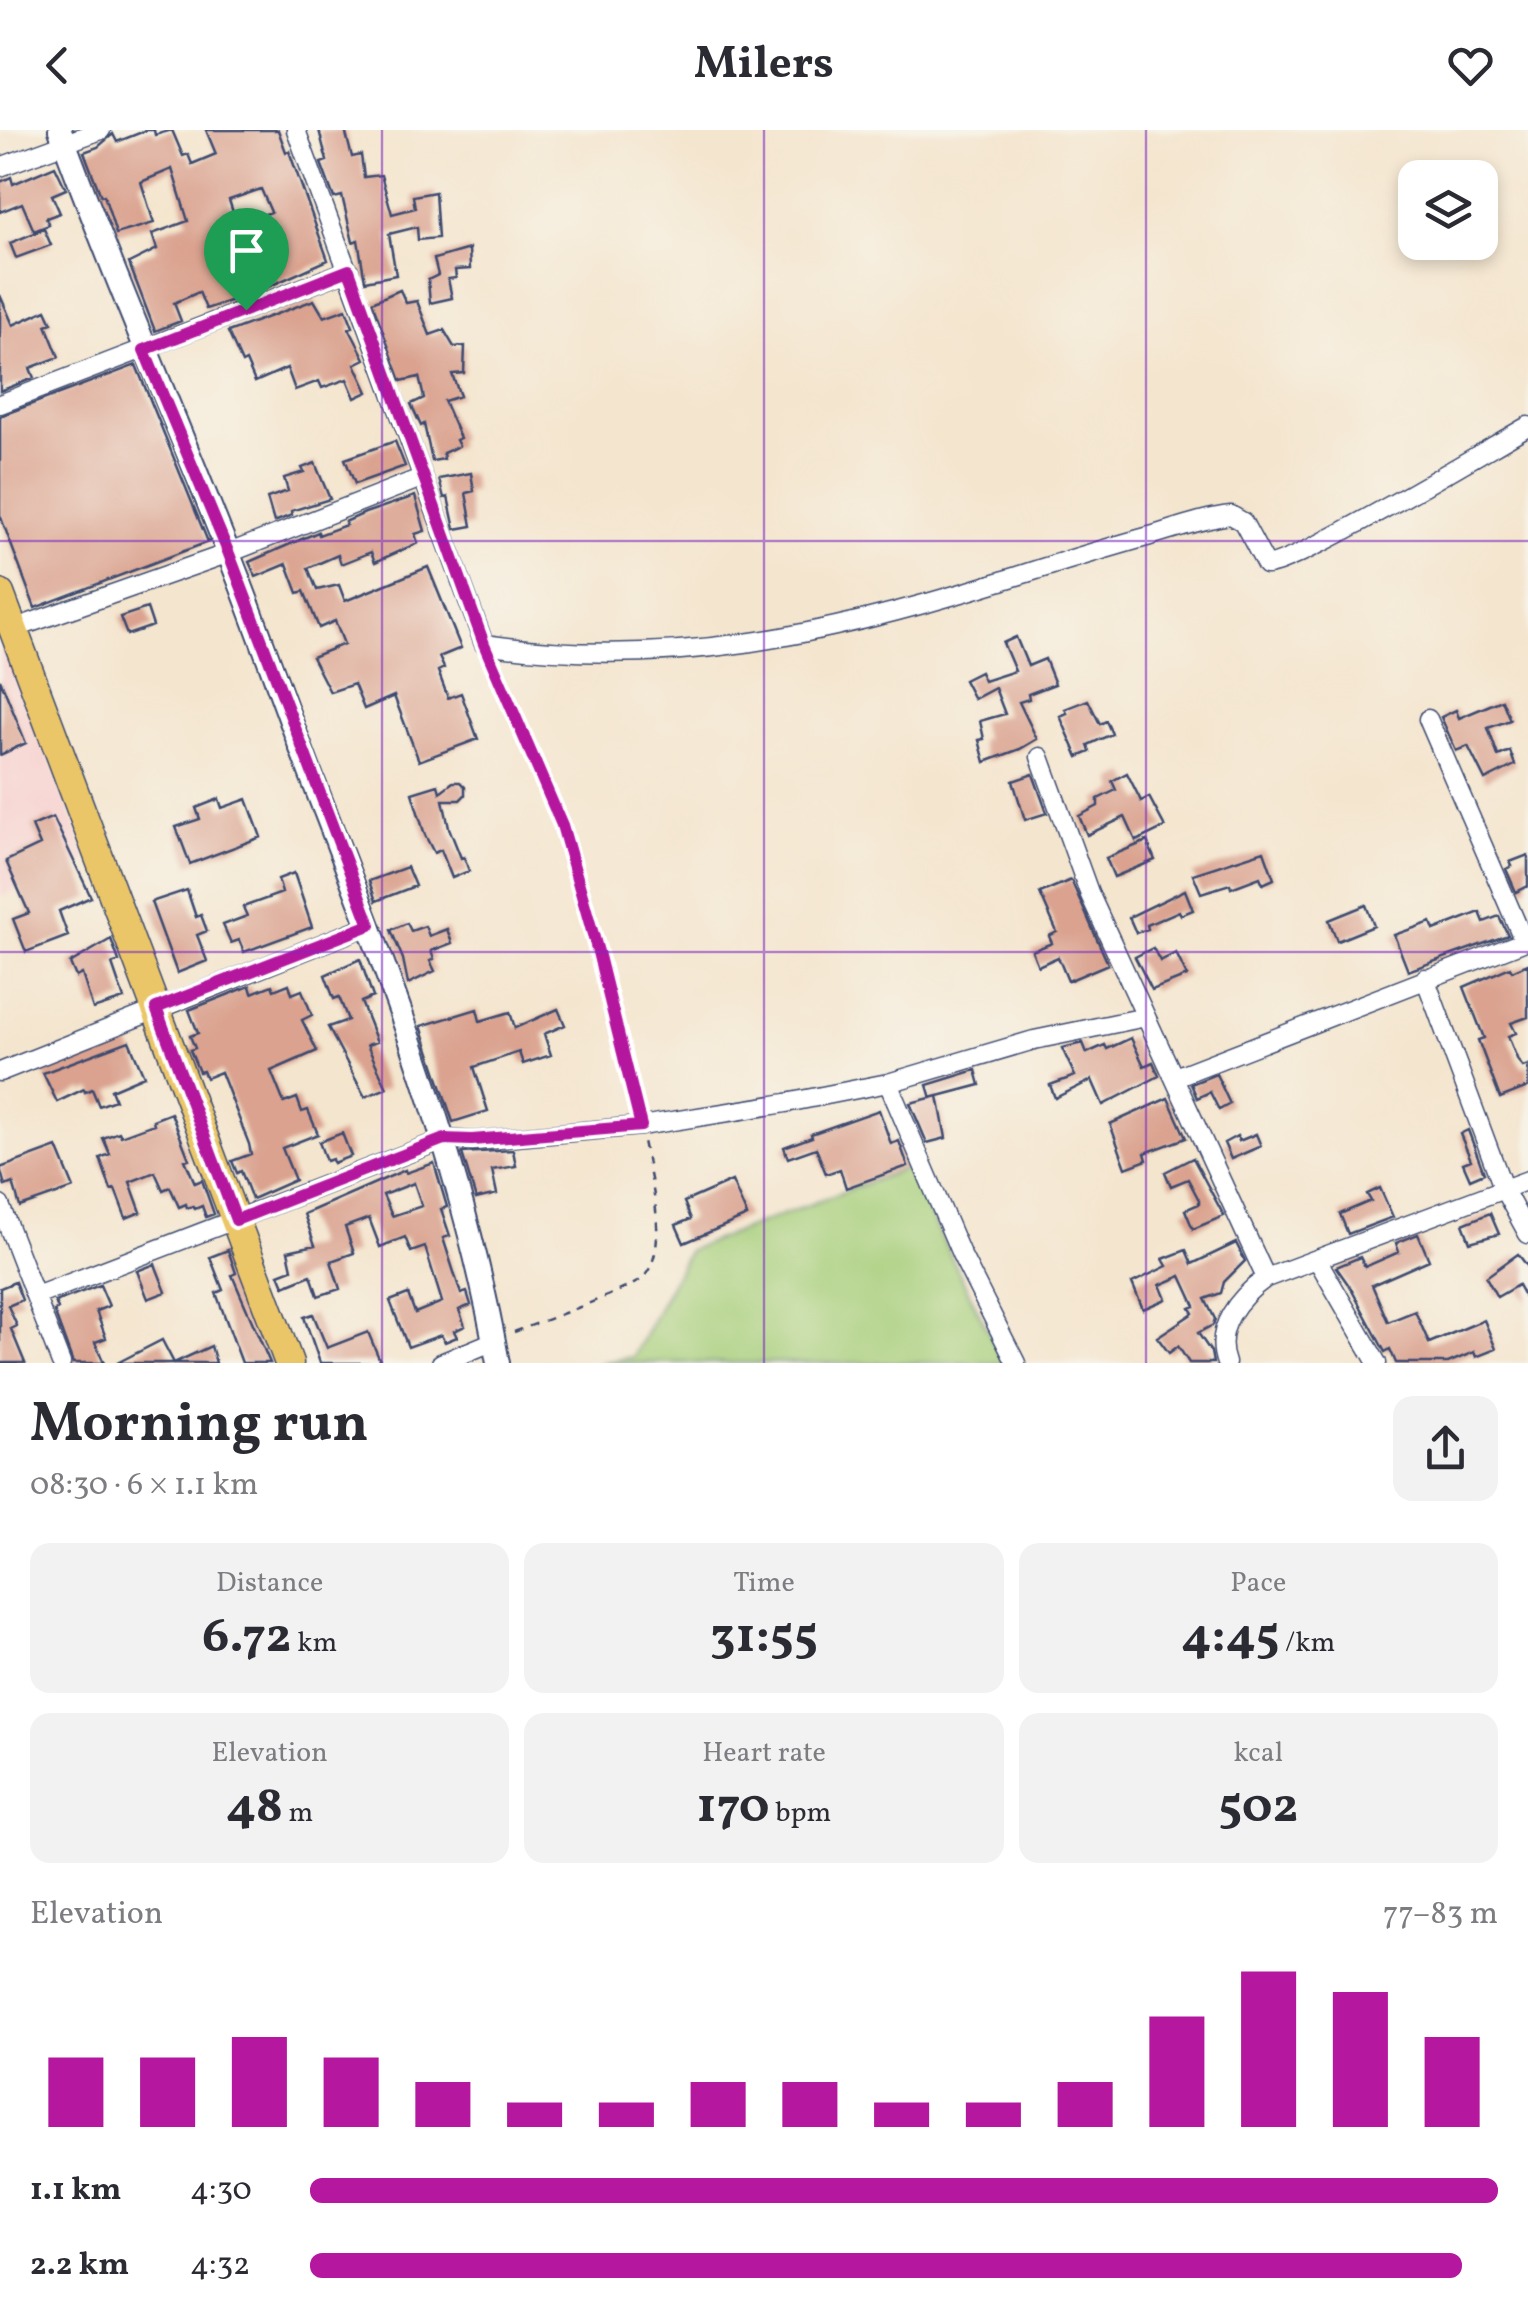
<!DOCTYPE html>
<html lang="en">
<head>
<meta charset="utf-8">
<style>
	body { margin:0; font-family:Vollkorn,serif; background:#f2f2f3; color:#2b2b33; height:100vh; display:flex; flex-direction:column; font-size:38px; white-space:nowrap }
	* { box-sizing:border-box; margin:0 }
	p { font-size:32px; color:#7c7c81 }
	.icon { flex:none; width:55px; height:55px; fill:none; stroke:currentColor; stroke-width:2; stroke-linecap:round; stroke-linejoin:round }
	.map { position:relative; height:1233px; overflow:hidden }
	.drawer { display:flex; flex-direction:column; background:#fff; flex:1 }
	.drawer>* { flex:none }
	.buttons { position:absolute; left:1398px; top:30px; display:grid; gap:20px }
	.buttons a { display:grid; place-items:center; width:100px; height:100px; border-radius:20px; background:#fff; box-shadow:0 5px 15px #0003; font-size:50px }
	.pin { position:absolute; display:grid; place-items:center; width:85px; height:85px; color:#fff; margin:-102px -42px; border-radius:50% 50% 50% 0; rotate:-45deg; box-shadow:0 0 10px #0007 }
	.pin .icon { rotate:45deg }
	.round { display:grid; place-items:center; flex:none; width:105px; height:105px; border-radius:20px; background:#f2f2f3 }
	.head { display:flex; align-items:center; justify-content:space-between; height:170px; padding:0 30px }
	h1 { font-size:55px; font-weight:700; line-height:75px }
	.figures { display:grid; grid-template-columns:repeat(3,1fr); gap:15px; height:170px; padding:10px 30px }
	.figures div { display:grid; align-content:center; border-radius:20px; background:#f2f2f3; text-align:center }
	.figures b { font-size:50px; font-weight:700 }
	.figures small { font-size:28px; font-weight:400 }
	.figures p { font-size:28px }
	.chart { height:280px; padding:20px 30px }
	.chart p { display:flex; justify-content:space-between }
	.chart svg { width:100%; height:180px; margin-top:10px; stroke:#b5179e; stroke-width:6 }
	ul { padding:0 30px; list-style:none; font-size:32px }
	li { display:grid; grid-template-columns:160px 120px 1fr; align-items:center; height:75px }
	li i { height:25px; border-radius:12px; background:#b5179e }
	header { display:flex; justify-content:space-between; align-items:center; height:130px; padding:0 30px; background:#fff; font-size:45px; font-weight:700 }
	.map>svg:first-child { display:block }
	.built { fill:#f7d0cf }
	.green { fill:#a6ce79; stroke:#607e6c; stroke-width:2.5 }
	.building { fill:#daa28f; fill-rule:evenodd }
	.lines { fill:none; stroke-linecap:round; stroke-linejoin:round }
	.minor-casing { stroke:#3c4a6f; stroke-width:21 }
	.tertiary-casing { stroke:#3c4a6f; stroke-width:26 }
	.primary-casing { stroke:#3c4a6f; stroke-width:31 }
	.path { stroke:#3c4a6f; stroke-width:2.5; stroke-dasharray:8 8; stroke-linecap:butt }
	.minor { stroke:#fff; stroke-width:18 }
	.tertiary { stroke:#fff; stroke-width:22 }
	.primary { stroke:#ebc669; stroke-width:28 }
	.route-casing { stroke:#fff; stroke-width:20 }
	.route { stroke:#b5179e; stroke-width:12 }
	.grid { fill:none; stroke:#7b2cbf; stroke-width:2.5; stroke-opacity:0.55 }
</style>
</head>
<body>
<header><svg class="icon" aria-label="back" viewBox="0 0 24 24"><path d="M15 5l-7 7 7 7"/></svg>Milers<svg class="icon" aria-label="heart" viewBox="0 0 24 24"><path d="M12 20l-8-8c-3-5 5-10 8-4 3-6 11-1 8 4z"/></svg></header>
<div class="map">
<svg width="1528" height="1233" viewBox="0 0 1528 1233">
	<rect width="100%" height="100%" fill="#f7f3e8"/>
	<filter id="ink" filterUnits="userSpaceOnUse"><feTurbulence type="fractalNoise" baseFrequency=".01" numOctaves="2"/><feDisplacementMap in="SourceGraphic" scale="20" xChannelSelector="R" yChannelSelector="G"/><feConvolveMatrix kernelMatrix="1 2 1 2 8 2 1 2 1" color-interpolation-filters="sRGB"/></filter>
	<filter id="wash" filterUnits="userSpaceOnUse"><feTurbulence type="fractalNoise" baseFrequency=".0048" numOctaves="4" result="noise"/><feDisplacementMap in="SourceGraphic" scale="40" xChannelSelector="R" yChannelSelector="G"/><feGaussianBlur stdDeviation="2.25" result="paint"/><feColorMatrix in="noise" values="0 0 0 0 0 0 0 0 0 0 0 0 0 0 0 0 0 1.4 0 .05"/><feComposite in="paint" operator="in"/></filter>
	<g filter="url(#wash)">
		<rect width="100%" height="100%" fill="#f4e5ce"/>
		<path class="built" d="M 3,508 L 88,729 L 0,767 L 0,510 Z"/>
		<path class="green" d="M 907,1038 L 1004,1233 L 599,1233 L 633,1227 L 689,1120 Z"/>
		<g id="blocks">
			<path class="building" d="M 147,0 L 154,0 L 155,5 L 172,0 L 183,26 L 188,24 L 192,34 L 216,24 L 206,0 L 278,0 L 286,22 L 289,21 L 328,130 L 259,161 L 206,179 L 199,162 L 174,173 L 181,191 L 155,201 L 129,133 L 157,119 L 152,104 L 188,91 L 172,39 L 141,52 L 154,93 L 116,104 L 104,65 L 101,66 L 84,22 L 98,17 L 113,4 L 117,12 ZM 261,59 L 271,82 L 260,86 L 264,94 L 240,104 L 229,70 Z
				M 319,0 L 345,0 L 352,27 L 361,25 L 364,47 L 381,45 L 392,84 L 415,78 L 413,66 L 435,62 L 438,108 L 418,110 L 417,97 L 389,104 L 396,145 L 365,151 L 358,110 L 353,112 L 342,66 L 334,68 L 321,33 L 327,31 Z
				M 55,36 L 66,59 L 52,65 L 60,83 L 46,88 L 49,95 L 34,101 L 22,73 L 0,82 L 0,52 L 11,47 L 13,54 Z
				M 44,99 L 51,115 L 16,128 L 10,113 Z
				M 469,119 L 470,139 L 455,140 L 456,148 L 448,149 L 452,168 L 430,173 L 428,150 L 438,145 L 434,129 Z
				M 400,160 L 406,173 L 417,171 L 430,205 L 444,200 L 454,217 L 465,216 L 464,243 L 452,244 L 460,266 L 444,271 L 460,308 L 456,310 L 459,316 L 443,323 L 444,329 L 432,331 L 424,294 L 421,296 L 411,274 L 424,268 L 419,247 L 401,251 L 372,172 Z
				M 0,165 L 13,195 L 46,180 L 52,193 L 46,195 L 59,227 L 30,238 L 34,248 L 0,261 Z
				M 314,170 L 324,187 L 346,179 L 353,197 L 349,198 L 365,229 L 355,234 L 368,262 L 355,268 L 347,249 L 322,258 L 319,251 L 295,260 L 287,238 L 255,252 L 246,231 L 242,233 L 228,202 Z
				M 136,235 L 208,412 L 35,478 L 0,385 L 0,286 Z
				M 395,311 L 405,336 L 355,354 L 345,329 Z
				M 315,333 L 330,369 L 291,381 L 292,385 L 274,392 L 267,368 L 288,361 L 284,348 L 304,342 L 302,338 Z
				M 471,343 L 474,361 L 466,363 L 472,396 L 455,399 L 448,367 L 444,368 L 439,349 Z
				M 415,366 L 425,401 L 415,404 L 418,413 L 375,432 L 371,422 L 341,434 L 338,425 L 308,438 L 317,460 L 339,455 L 345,471 L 428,437 L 461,518 L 439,527 L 444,538 L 438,541 L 448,568 L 461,563 L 478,609 L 419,631 L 394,566 L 364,579 L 354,554 L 330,562 L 312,527 L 344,514 L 335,491 L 319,498 L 304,461 L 298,463 L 287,434 L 256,447 L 249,432 L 318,402 L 319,405 L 346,395 L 345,392 L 365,383 Z
				M 147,478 L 153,496 L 127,505 L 120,487 Z
				M 1016,507 L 1028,536 L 1045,529 L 1055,554 L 1028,564 L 1029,569 L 1019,572 L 1037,609 L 1020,619 L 985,632 L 979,610 L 984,609 L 980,591 L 1005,584 L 995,558 L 974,569 L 964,550 L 980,542 L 984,551 L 1015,541 L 1003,513 Z
				M 0,549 L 26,613 L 0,625 Z
				M 1088,570 L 1100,594 L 1106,591 L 1112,604 L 1088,615 L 1090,622 L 1078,627 L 1060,586 L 1067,583 L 1065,579 Z
				M 1502,570 L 1510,590 L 1488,598 L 1498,626 L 1510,621 L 1515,635 L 1485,650 L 1468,616 L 1456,621 L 1441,587 L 1456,580 L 1459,588 Z
				M 1127,643 L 1141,671 L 1149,667 L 1165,697 L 1136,711 L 1125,687 L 1087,705 L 1079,686 L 1098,676 L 1098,669 L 1116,660 L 1112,651 Z
				M 1033,644 L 1047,683 L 1025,690 L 1013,651 Z
				M 453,652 L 460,652 L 465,657 L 465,665 L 460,670 L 443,670 L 449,698 L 461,728 L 464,727 L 469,741 L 452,748 L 441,720 L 434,723 L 425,705 L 412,663 L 438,655 L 440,662 Z
				M 219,669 L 222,678 L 247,669 L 261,707 L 190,734 L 176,697 L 200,689 L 196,678 Z
				M 53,687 L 91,767 L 59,781 L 68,806 L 26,822 L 13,789 L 29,783 L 6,731 L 40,715 L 32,696 Z
				M 1147,711 L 1155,730 L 1114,747 L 1106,728 Z
				M 1264,721 L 1274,749 L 1263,754 L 1260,747 L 1231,758 L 1230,754 L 1201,763 L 1193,744 Z
				M 1528,725 L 1528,756 L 1516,762 L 1506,739 L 1512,736 L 1510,732 Z
				M 407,737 L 415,756 L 376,771 L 369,751 Z
				M 294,743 L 312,797 L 244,822 L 239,810 L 231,813 L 223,795 L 247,786 L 243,777 L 282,763 L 278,749 Z
				M 1071,750 L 1108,834 L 1068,851 L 1058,827 L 1038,836 L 1032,821 L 1052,813 L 1049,806 L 1057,802 L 1040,763 Z
				M 187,760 L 196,787 L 201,785 L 207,801 L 197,805 L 207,831 L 177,843 L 151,772 Z
				M 1185,760 L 1193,780 L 1181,785 L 1179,781 L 1147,795 L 1148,799 L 1136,803 L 1129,787 Z
				M 1366,775 L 1374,796 L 1337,811 L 1329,790 Z
				M 1480,782 L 1484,792 L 1499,786 L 1508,805 L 1408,841 L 1394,805 L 1431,792 L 1434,800 Z
				M 407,793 L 411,801 L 425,796 L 429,806 L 447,799 L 452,813 L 431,821 L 434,829 L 430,831 L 435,841 L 408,854 L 403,829 L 391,800 Z
				M 111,809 L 119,831 L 112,834 L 124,869 L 93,879 L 82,844 L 76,847 L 70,833 Z
				M 1153,818 L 1160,831 L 1176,823 L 1187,846 L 1152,860 L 1135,827 Z
				M 360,829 L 373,867 L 361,872 L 377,912 L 367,915 L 387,958 L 365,967 L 328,897 L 348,890 L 339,867 L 334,869 L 325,845 Z
				M 1528,834 L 1528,887 L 1511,893 L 1516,903 L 1508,906 L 1518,931 L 1523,937 L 1528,935 L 1528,957 L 1500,968 L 1478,910 L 1484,908 L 1464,857 L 1510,837 L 1512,841 Z
				M 289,854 L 292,864 L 302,860 L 312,885 L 302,890 L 317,921 L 271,941 L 284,973 L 297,968 L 302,982 L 308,980 L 318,1004 L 282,1018 L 295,1050 L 252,1069 L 241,1041 L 237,1043 L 232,1031 L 251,1024 L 249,1014 L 221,942 L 206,948 L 203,941 L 199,942 L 190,920 L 195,918 L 190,906 L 198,903 L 189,880 L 250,856 L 252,863 L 272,855 L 274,860 Z
				M 477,879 L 480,891 L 510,882 L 515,898 L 558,879 L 565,895 L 544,904 L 551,925 L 523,934 L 519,922 L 474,937 L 488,981 L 453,992 L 421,896 Z
				M 1131,908 L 1144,936 L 1153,932 L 1159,946 L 1103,975 L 1092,950 L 1055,968 L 1050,955 L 1075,946 L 1062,918 L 1083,913 L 1087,923 L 1105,915 L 1107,919 Z
				M 129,911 L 144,946 L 111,960 L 115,970 L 99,976 L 92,959 L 85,962 L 84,959 L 57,972 L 43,943 Z
				M 976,940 L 980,955 L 931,968 L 927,955 Z
				M 1216,944 L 1230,974 L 1219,980 L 1210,962 L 1197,968 L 1191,954 Z
				M 938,966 L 946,1008 L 927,1013 L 910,973 Z
				M 1168,968 L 1186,1008 L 1145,1023 L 1147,1030 L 1126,1038 L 1110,994 Z
				M 879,980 L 891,1014 L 899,1011 L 908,1036 L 846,1058 L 840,1039 L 826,1044 L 816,1018 L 788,1028 L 784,1017 L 812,1007 L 811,1004 Z
				M 171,983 L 189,1029 L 185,1030 L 195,1053 L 202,1050 L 214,1084 L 206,1087 L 202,1076 L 195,1079 L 193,1076 L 187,1078 L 186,1074 L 179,1077 L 170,1057 L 163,1060 L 155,1042 L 130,1052 L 141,1082 L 126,1088 L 115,1059 L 111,1060 L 100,1028 L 110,1024 L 103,1008 L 119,1002 L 121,1006 L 154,994 L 153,990 Z
				M 1468,1000 L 1484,1043 L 1470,1049 L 1463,1033 L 1471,1030 L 1460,1004 Z
				M 342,1003 L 351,1026 L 333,1033 L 332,1029 L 326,1031 L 319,1012 Z
				M 1256,1004 L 1261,1016 L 1231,1029 L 1224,1013 L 1237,1006 L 1239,1011 Z
				M 57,1017 L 74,1058 L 20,1077 L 13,1053 L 5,1056 L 0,1038 Z
				M 513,1020 L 516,1036 L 492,1040 L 497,1064 L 476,1069 L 462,1023 Z
				M 1193,1028 L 1224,1086 L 1193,1099 L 1185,1080 L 1199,1074 L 1199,1070 L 1188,1049 L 1171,1056 L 1165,1042 Z
				M 434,1033 L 447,1077 L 441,1079 L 450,1106 L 443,1108 L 461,1164 L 467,1162 L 471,1175 L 459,1180 L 465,1196 L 454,1201 L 457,1207 L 445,1212 L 441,1205 L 408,1217 L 390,1171 L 408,1164 L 415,1183 L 442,1172 L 425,1117 L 411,1122 L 405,1107 L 380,1117 L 369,1088 L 345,1097 L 354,1123 L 331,1131 L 340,1159 L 318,1166 L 311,1145 L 284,1156 L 279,1144 L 292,1139 L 288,1121 L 315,1115 L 304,1084 L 405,1040 L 406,1043 ZM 414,1053 L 422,1076 L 392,1086 L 383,1065 Z
				M 732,1051 L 747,1086 L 684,1113 L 676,1095 L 691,1089 L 684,1072 Z
				M 1380,1058 L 1393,1087 L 1348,1104 L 1340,1084 L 1371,1071 L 1367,1064 Z
				M 1490,1083 L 1499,1104 L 1470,1112 L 1463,1094 Z
				M 1418,1104 L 1429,1130 L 1372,1155 L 1388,1192 L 1415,1181 L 1429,1213 L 1484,1190 L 1496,1219 L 1476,1227 L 1474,1222 L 1448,1233 L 1396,1233 L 1390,1219 L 1385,1222 L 1350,1157 L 1336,1137 L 1360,1127 L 1365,1137 L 1399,1122 L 1396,1113 Z
				M 1236,1113 L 1245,1131 L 1224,1152 L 1221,1163 L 1205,1169 L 1215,1189 L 1213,1195 L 1198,1203 L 1211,1222 L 1213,1233 L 1189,1233 L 1178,1216 L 1169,1223 L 1157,1207 L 1193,1183 L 1190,1178 L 1195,1176 L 1181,1146 L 1160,1155 L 1166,1169 L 1143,1179 L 1132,1153 L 1167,1136 L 1163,1129 L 1186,1120 L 1192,1134 Z
				M 228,1120 L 236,1143 L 232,1145 L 270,1233 L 242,1233 L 216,1163 L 223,1160 L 210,1127 Z
				M 1518,1124 L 1528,1137 L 1528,1173 L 1518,1155 L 1497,1167 L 1486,1147 Z
				M 155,1134 L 166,1162 L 148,1169 L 137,1141 Z
				M 15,1152 L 22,1170 L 8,1176 L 17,1196 L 11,1199 L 25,1233 L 0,1233 L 0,1158 Z
				M 100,1155 L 109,1176 L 96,1181 L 106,1208 L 95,1212 L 104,1233 L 73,1233 L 54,1181 L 58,1179 L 55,1172 Z
				M 313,1184 L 327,1218 L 368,1202 L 381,1233 L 320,1233 L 304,1187 Z
				M 162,1210 L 174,1233 L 211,1216 L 216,1233 L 117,1233 Z"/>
		</g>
	</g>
	<g filter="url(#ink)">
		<use href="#blocks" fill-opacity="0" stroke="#3c4a6f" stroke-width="2.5"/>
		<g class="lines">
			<g class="minor-casing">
				<path id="minor" d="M 296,0 L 484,514 C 666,540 825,506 998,452 C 1049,436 1099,420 1150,406 C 1177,398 1204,388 1231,385 L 1243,392 L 1266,435 C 1290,438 1492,316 1528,296
					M 0,37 L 101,0
					M 0,274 L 349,140
					M 13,499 L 229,423 L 421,348
					M 1428,589 L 1524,811
					M 1040,627 L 1090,765 L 1266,1148
					M 1425,848 L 1504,1060 L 1528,1104
					M 0,942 L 369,795
					M 1175,947 L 1528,810
					M 888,953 L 961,1124 L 1016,1233
					M 0,1075 L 61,1233
					M 1317,1129 L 1377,1233
					M 36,1166 L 445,1009 L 472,1011 L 641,996 L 786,973 L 888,953 L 1034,910 L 1146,887
					M 441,1233 L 494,1211
					M 1226,1233 C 1213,1198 1239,1167 1266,1148 L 1528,1050"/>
			</g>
			<g class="tertiary-casing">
				<path id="tertiary" d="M 60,0 C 112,143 173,281 228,422 C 260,502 287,584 318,663 C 390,849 463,1036 498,1233"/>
			</g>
			<g class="primary-casing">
				<path id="primary" d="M 0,464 L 289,1233"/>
			</g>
			<path class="path" d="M 492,531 L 562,695 L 598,822 L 637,979
				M 514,1202 C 535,1194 634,1158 643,1148 C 671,1117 650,1048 643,1011"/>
			<use href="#minor" class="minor"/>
			<use href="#tertiary" class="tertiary"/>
			<use href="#primary" class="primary"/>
		</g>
	</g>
	<g class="lines" filter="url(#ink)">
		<g class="route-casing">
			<path id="route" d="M 349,140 L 484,514 L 562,695 L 598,822 L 641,996 L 472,1010 L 444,1009 L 236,1090 L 156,878 L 370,795 L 229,424 L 144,220 Z"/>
		</g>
		<use href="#route" class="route"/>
	</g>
	<path class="grid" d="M 382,0 L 382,1233M 764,0 L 764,1233M 1146,0 L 1146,1233M 0,411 L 1528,411M 0,822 L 1528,822"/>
</svg>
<div class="buttons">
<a><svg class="icon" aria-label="layers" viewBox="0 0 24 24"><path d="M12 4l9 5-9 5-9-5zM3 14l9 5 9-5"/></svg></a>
</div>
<div class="pin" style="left:246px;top:180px;background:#1e9e55"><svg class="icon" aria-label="arrive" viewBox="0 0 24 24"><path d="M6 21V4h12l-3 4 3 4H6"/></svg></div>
</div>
<section class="drawer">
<div class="head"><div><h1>Morning run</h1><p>08:30 · 6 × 1.1 km</p></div><a class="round"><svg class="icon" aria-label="share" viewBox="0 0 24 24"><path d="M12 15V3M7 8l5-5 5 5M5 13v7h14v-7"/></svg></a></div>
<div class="figures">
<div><p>Distance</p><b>6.72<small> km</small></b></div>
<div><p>Time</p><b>31:55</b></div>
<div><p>Pace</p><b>4:45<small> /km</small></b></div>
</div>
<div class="figures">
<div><p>Elevation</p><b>48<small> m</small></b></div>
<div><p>Heart rate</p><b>170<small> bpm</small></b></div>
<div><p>kcal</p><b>502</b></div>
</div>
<div class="chart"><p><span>Elevation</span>77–83 m</p>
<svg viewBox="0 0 160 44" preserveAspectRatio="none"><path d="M5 44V27M15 44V27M25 44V22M35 44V27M45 44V33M55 44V38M65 44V38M75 44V33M85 44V33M95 44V38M105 44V38M115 44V33M125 44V17M135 44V6M145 44V11M155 44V22"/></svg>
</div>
<ul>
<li><b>1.1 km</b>4:30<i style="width:100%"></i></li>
<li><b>2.2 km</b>4:32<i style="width:97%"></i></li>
</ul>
</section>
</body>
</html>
